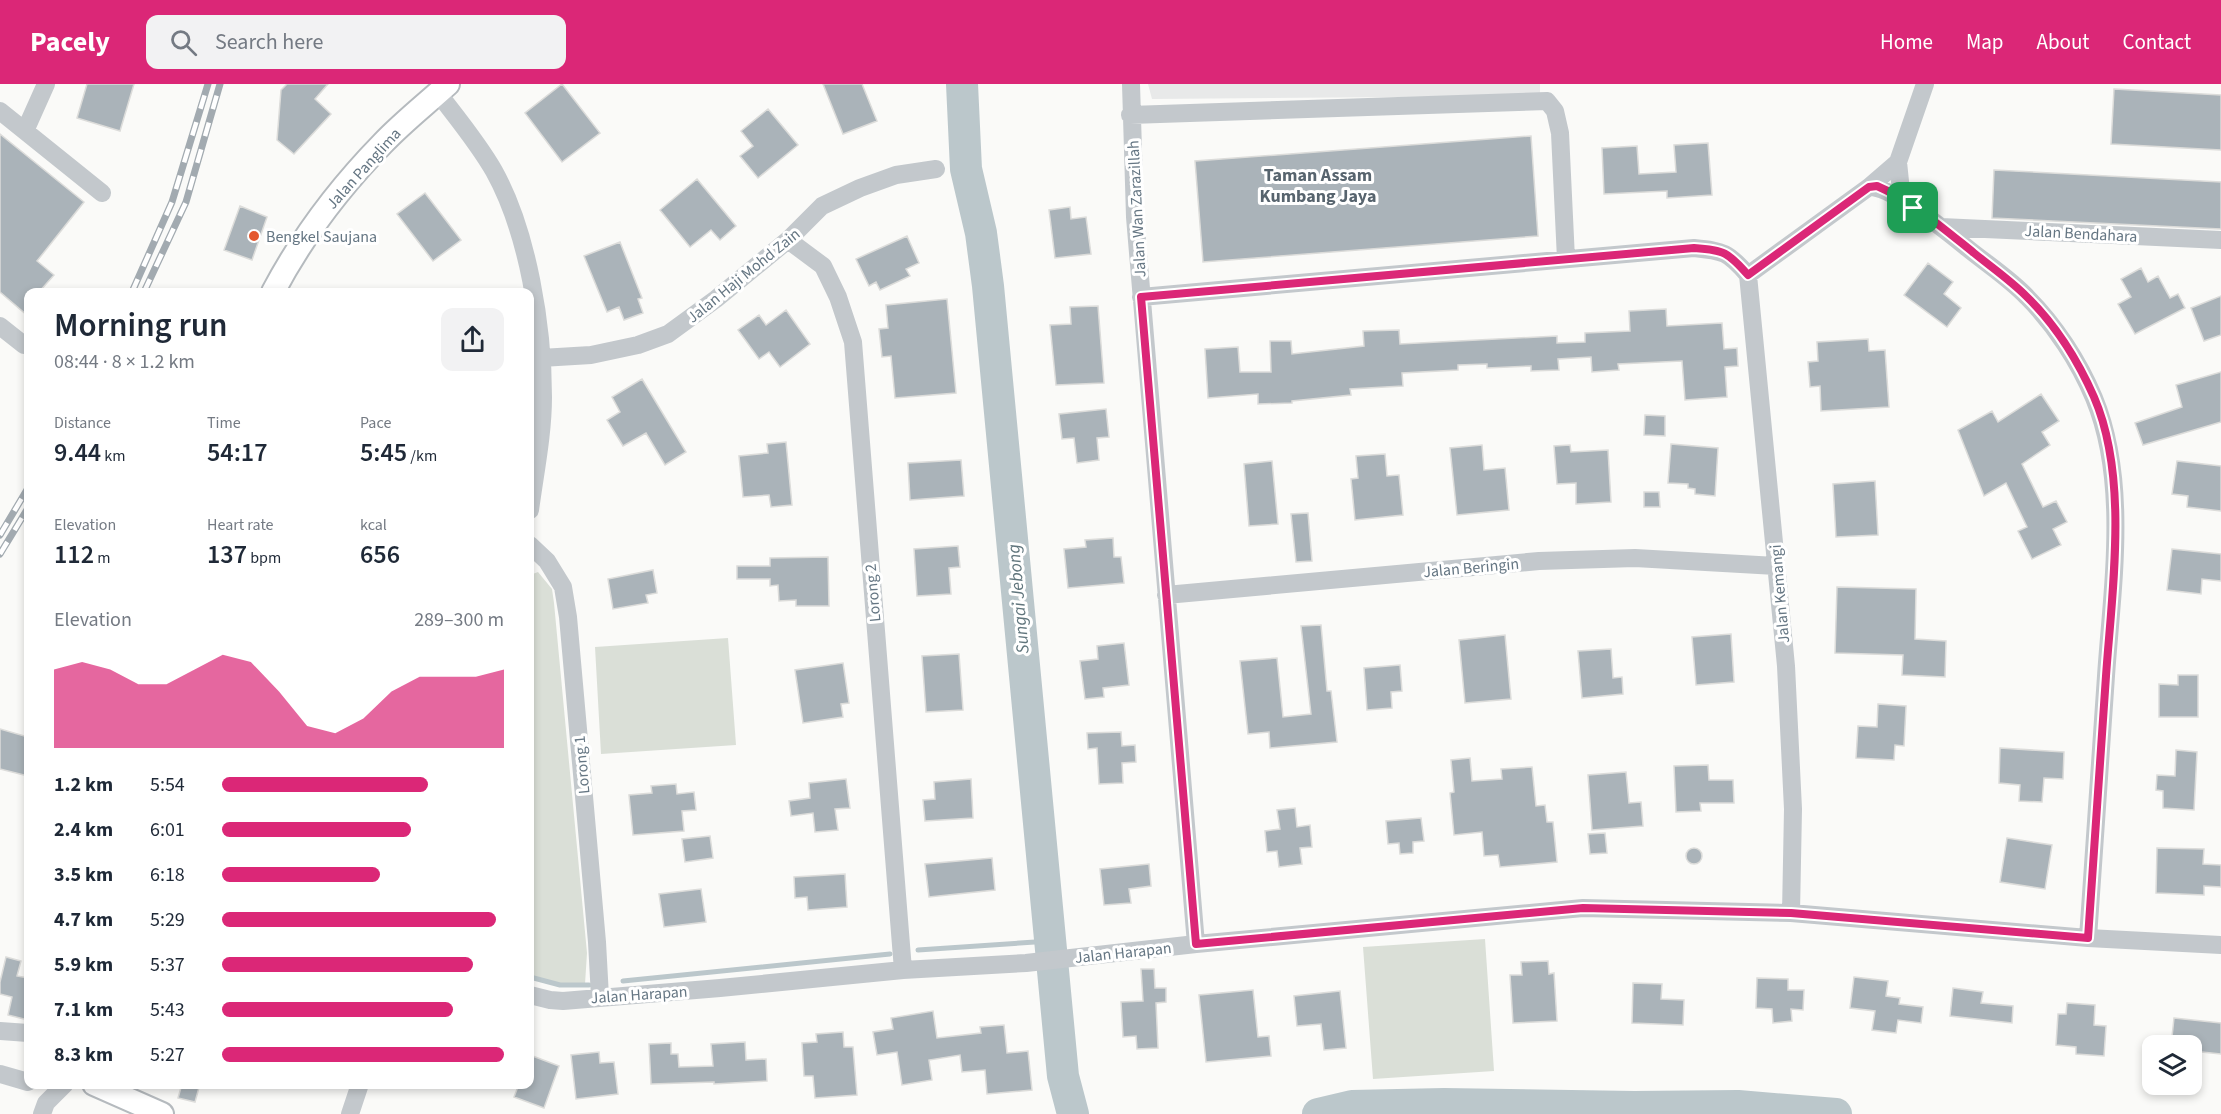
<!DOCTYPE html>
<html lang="en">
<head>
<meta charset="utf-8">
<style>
	body { margin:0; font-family:"Source Sans 3",sans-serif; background:#f2f2f3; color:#1f2937; height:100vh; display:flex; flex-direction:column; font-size:22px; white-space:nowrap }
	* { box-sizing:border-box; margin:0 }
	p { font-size:20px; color:#747a83 }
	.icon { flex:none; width:33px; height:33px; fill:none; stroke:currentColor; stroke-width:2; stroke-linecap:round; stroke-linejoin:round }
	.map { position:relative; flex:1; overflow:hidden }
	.side { position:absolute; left:24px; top:204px; width:510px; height:801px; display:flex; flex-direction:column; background:#fff; border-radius:12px; box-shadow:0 3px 9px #0003 }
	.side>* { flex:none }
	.buttons { position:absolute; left:2142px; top:951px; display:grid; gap:12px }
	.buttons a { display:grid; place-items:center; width:60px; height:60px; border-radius:12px; background:#fff; box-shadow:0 3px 9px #0003; font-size:30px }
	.pin { position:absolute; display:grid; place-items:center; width:51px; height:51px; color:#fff; margin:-26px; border-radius:12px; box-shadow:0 3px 9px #0006 }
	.round { display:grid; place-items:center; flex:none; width:63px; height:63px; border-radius:12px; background:#f2f2f3 }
	.summary { display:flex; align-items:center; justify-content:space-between; height:102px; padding:0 30px }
	h1 { font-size:33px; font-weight:600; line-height:45px }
	.stats { display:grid; grid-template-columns:repeat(3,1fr); gap:9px; height:102px; padding:6px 30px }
	.stats div { display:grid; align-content:center }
	.stats b { font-size:26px; font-weight:600 }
	.stats small { font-size:16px; font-weight:400 }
	.stats p { font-size:16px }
	.chart { height:168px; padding:12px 30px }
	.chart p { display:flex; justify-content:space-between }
	.chart svg { width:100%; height:108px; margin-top:6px; fill:#db2777; opacity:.7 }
	ul { padding:0 30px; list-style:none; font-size:20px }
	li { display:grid; grid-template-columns:96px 72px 1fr; align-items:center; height:45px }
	li i { height:15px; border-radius:8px; background:#db2777 }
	header { display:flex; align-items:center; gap:36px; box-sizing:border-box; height:84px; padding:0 30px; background:#db2777; color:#fff }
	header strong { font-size:28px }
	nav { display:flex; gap:33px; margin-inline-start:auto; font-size:21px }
	.search { width:420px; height:54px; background:#f2f2f3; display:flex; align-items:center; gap:15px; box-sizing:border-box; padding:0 21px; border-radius:12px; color:#747a83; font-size:22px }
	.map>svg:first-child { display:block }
	.built { fill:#e8e9e9 }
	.green { fill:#dadfd7 }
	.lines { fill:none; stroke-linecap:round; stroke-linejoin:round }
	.stream { stroke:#bbc7cb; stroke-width:5 }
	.river { stroke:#bbc7cb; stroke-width:32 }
	.building { fill:#aab3b9; stroke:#dcdcda; stroke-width:1.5 }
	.major-casing { stroke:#b5babe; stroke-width:26 }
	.minor { stroke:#c3c8cc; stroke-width:18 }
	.major { stroke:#fff; stroke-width:22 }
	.rail-casing { stroke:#a2aab0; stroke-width:7 }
	.rail { stroke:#fff; stroke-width:4.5; stroke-dasharray:14; stroke-linecap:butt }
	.route-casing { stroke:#fff; stroke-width:12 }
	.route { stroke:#db2777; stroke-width:8 }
	.poi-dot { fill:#e4572e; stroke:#fff; stroke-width:2 }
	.labels { text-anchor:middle; stroke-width:6; stroke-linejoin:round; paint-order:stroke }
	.street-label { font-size:16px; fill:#657683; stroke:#fff }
	.poi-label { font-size:16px; fill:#657683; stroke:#fff; text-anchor:start }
	.neighbourhood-label { font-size:18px; font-weight:bold; fill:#57646e; stroke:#fff }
	.water-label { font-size:18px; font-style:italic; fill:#60757c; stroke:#fff }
</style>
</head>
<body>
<header>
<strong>Pacely</strong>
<div class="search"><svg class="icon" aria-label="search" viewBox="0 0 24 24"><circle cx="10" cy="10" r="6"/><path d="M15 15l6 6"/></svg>Search here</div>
<nav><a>Home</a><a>Map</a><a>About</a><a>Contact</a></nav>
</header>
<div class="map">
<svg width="2221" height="1030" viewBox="0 0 2221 1030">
	<rect width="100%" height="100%" fill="#fafaf8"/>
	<path class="built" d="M 1148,0 L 1540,0 L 1540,12 L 1152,15 Z"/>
	<path class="green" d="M 538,488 L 552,505 L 554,519 L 587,869 L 585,900 L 559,900 L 530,892 L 530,491 Z
		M 728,554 L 736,661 L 601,670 L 595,563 Z
		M 1485,855 L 1494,987 L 1373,995 L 1363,863 Z"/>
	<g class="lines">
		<path class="stream" d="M 918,866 L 1050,857
			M 530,893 L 560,901 L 589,901
			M 623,897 L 890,870"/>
		<path class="river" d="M 962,0 L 966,85 L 981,149 L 988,202 L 1063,992 L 1073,1030
			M 1318,1030 L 1352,1022 L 1444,1020 L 1634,1023 L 1738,1022 L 1836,1030"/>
	</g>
	<path class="building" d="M 87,0 L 134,0 L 120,47 L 77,34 Z
		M 287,0 L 328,0 L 315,15 L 331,30 L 294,70 L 277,56 L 281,6 Z
		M 562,0 L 600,49 L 562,78 L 525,29 Z
		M 823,0 L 862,0 L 877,37 L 843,50 Z
		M 2114,5 L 2221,11 L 2221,66 L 2111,60 Z
		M 768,25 L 798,61 L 758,94 L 740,72 L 753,62 L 741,47 Z
		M 0,50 L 84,118 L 37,177 L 54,191 L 39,208 L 28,208 L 28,232 L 0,208 Z
		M 1531,52 L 1538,152 L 1203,178 L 1195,77 Z
		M 1708,59 L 1712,111 L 1667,114 L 1667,107 L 1604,110 L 1602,64 L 1637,62 L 1639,90 L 1676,88 L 1674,61 Z
		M 1994,86 L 2221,98 L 2221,145 L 1992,134 Z
		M 697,95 L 736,142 L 720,156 L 711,146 L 690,163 L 660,126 Z
		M 425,109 L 461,156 L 433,177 L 397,130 Z
		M 240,122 L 267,133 L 252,176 L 224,166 Z
		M 1070,123 L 1071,135 L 1086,133 L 1091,170 L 1055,174 L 1049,126 Z
		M 907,152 L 919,179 L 906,185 L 910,192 L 880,206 L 876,198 L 869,202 L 856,175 Z
		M 620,158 L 642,214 L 638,215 L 643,229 L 624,236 L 619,223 L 607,228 L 584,172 Z
		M 1928,179 L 1953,198 L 1944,210 L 1961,224 L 1947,243 L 1904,211 Z
		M 2141,184 L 2148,198 L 2158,192 L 2170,214 L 2178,210 L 2185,224 L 2135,250 L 2118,220 L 2131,213 L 2121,195 Z
		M 2221,212 L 2221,251 L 2204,257 L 2191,224 Z
		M 947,215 L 956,309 L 895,314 L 891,272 L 882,273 L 879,245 L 888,244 L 886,221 Z
		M 1098,222 L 1104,299 L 1056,301 L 1050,241 L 1071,240 L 1070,223 Z
		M 1666,225 L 1667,242 L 1722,239 L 1724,265 L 1737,264 L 1738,282 L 1725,283 L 1727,313 L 1685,316 L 1682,277 L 1618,280 L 1619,286 L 1592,288 L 1591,273 L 1558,275 L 1559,286 L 1531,287 L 1531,282 L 1487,284 L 1487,280 L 1458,281 L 1458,286 L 1402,289 L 1403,302 L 1350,305 L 1351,311 L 1292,317 L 1292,319 L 1258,320 L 1258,310 L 1208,314 L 1205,265 L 1238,263 L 1240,288 L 1271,288 L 1270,257 L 1291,257 L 1292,270 L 1364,262 L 1363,247 L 1399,246 L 1400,260 L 1557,252 L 1557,259 L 1585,258 L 1585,249 L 1630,247 L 1629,227 Z
		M 786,226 L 810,260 L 780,283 L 769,268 L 759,275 L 738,246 L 759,231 L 766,241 Z
		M 1868,255 L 1869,267 L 1885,266 L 1889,323 L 1821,327 L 1820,302 L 1810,303 L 1808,278 L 1818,277 L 1817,258 Z
		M 2221,288 L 2221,338 L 2143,361 L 2135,339 L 2182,323 L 2176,301 Z
		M 642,295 L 686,368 L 665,381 L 646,349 L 623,362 L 607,336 L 620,328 L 612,313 Z
		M 2041,310 L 2059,337 L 2042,348 L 2050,361 L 2022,380 L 2043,423 L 2056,417 L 2067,438 L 2053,445 L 2061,461 L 2032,475 L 2018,447 L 2027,443 L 2006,399 L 1984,412 L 1958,346 L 1992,327 L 1998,338 Z
		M 1106,325 L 1109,353 L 1097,354 L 1099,376 L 1077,379 L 1074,354 L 1062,355 L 1059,330 Z
		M 1645,331 L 1665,332 L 1665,352 L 1644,351 Z
		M 786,358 L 792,421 L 771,423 L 769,411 L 743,413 L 739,372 L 768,369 L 767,360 Z
		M 1671,360 L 1718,364 L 1715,412 L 1695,410 L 1695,405 L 1688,404 L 1688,400 L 1668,399 Z
		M 1482,361 L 1484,386 L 1505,384 L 1509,426 L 1457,431 L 1450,364 Z
		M 1570,361 L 1571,368 L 1608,366 L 1611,418 L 1576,420 L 1576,399 L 1557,400 L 1554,362 Z
		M 1385,370 L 1387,392 L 1399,391 L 1403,431 L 1355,436 L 1351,395 L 1358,394 L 1356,372 Z
		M 961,376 L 964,412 L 910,416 L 908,379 Z
		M 1272,377 L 1278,440 L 1249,442 L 1244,380 Z
		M 2177,377 L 2221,382 L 2221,427 L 2187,423 L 2188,412 L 2172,410 Z
		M 1875,397 L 1878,451 L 1836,453 L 1833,400 Z
		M 1644,408 L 1659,408 L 1660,423 L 1644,423 Z
		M 1308,429 L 1312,477 L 1296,478 L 1291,430 Z
		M 1113,454 L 1114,473 L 1121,473 L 1124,499 L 1068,504 L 1064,465 L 1086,463 L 1085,456 Z
		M 958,462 L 960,483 L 949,484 L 951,510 L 917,512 L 914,465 Z
		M 2172,465 L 2221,470 L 2221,497 L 2202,495 L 2201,510 L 2167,506 Z
		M 828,473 L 829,522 L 796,522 L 796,516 L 779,517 L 778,501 L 770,502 L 770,495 L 737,495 L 737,482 L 770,482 L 770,474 Z
		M 653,486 L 657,509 L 646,511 L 648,519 L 613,525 L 608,495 Z
		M 1837,503 L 1916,505 L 1915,555 L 1946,557 L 1945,593 L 1902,591 L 1903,571 L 1835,569 Z
		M 1321,541 L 1327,607 L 1331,607 L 1337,658 L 1270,664 L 1269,648 L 1248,650 L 1240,577 L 1277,574 L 1283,633 L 1311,630 L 1301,542 Z
		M 1731,550 L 1734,598 L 1696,601 L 1692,553 Z
		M 1505,551 L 1511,615 L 1465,619 L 1459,556 Z
		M 1124,559 L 1129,601 L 1103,604 L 1104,613 L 1085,615 L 1080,577 L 1098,575 L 1097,562 Z
		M 1611,565 L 1613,594 L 1622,593 L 1623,610 L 1582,614 L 1578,567 Z
		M 959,570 L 963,626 L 926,628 L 922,572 Z
		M 843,579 L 849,619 L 841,620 L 843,633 L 803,639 L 795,586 Z
		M 1400,581 L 1402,607 L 1391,608 L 1392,624 L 1367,626 L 1364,584 Z
		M 2178,591 L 2198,591 L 2198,633 L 2159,633 L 2159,600 L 2178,601 Z
		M 1878,620 L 1906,622 L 1904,662 L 1895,661 L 1894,676 L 1856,674 L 1858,642 L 1877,643 Z
		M 0,645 L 28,653 L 28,692 L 0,685 Z
		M 1121,648 L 1122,662 L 1135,661 L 1136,678 L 1122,679 L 1123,699 L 1099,700 L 1097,664 L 1088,665 L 1087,649 Z
		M 2000,664 L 2064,668 L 2063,695 L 2044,694 L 2042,718 L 2019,717 L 2020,701 L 1999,699 Z
		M 2176,666 L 2197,668 L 2194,726 L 2163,724 L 2163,707 L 2156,706 L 2157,691 L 2175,692 Z
		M 1470,674 L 1472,697 L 1502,695 L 1501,685 L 1532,683 L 1536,722 L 1545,721 L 1547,738 L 1553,738 L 1557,778 L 1500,783 L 1498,771 L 1484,772 L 1482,748 L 1454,751 L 1450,709 L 1454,708 L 1451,676 Z
		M 1708,681 L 1709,696 L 1733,696 L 1734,719 L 1700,719 L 1701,727 L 1676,728 L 1674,682 Z
		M 1626,688 L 1629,719 L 1641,718 L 1643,742 L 1592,746 L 1588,691 Z
		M 846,695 L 850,724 L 835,725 L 838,746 L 815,748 L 813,729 L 791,732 L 789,717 L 810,714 L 809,699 Z
		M 971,695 L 973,734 L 925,737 L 923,716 L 935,715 L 934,698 Z
		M 676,700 L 677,710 L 694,708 L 696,726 L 682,727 L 684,747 L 633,751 L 629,711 L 652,709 L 651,702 Z
		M 1295,724 L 1297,743 L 1310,741 L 1312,763 L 1300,764 L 1302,780 L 1279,783 L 1277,767 L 1267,768 L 1265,747 L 1280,745 L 1277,726 Z
		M 1421,734 L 1424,757 L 1413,758 L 1413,769 L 1400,770 L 1399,759 L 1388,760 L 1386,737 Z
		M 1605,749 L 1607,769 L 1590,770 L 1588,750 Z
		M 710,752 L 713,774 L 685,778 L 682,755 Z
		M 2007,754 L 2052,761 L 2045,805 L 2000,798 Z
		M1686 772a8 8 0 1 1 16 0a8 8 0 1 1-16 0Z
		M 2157,764 L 2204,765 L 2203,780 L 2221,781 L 2221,803 L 2204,802 L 2204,811 L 2156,809 Z
		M 992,774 L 995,806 L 929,813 L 925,780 Z
		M 1149,780 L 1151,802 L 1129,805 L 1131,819 L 1104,821 L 1100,785 Z
		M 845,790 L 847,823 L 808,826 L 807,813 L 795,814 L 794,793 Z
		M 701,805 L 706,838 L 664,843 L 659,810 Z
		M 6,873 L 21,877 L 17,892 L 28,894 L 28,936 L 8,931 L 12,913 L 0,910 L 0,898 Z
		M 1548,877 L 1549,890 L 1554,889 L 1557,937 L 1513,939 L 1510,891 L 1522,891 L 1521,878 Z
		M 1141,885 L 1154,885 L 1155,904 L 1166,904 L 1166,918 L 1156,919 L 1158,964 L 1137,965 L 1136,952 L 1123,953 L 1121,918 L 1143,917 Z
		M 1854,893 L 1888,897 L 1886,912 L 1900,914 L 1899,920 L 1923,923 L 1921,939 L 1898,936 L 1896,949 L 1872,946 L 1875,927 L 1850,924 Z
		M 1757,894 L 1788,895 L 1788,906 L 1804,906 L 1803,926 L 1791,925 L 1792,937 L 1773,939 L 1772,925 L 1756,924 Z
		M 1633,899 L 1662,900 L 1661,915 L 1684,916 L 1683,941 L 1632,939 Z
		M 1953,904 L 1983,908 L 1981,919 L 2013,922 L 2012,939 L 1950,932 Z
		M 1253,906 L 1258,953 L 1269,952 L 1271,972 L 1206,978 L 1199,911 Z
		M 1340,907 L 1346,964 L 1324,966 L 1321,940 L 1297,942 L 1294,912 Z
		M 2067,919 L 2095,921 L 2094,941 L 2106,942 L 2104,972 L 2076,970 L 2076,963 L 2056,961 L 2058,930 L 2066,930 Z
		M 933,927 L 937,954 L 981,949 L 980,943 L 1004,941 L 1007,969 L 1028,967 L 1032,1006 L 987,1010 L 985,986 L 962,988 L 960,971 L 929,976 L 932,996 L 902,1001 L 897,968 L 877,971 L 873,948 L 893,945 L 891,934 Z
		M 2174,934 L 2221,939 L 2221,970 L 2192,967 L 2192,962 L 2171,962 Z
		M 843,948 L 844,963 L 853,963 L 857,1011 L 815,1014 L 813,992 L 804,992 L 802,959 L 817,958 L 816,950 Z
		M 745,958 L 746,976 L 766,975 L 767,997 L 714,1000 L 714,998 L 651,1000 L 649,960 L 671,959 L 671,970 L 678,970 L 679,983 L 713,982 L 711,960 Z
		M 599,968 L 600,979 L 614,978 L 618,1010 L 576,1015 L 571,971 Z
		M 530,971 L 559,982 L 544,1024 L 514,1013 L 519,1000 L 530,1000 Z
		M 182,1000 L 200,1000 L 195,1018 L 178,1014 Z"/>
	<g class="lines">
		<g class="major-casing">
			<path id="major" d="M 273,208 C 302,153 339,104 383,59 C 403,38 426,20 448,0
				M 94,1000 L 162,1030"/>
		</g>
		<path class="minor" d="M 1131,0 L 1135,133 L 1196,860
			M 438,9 C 457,34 478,59 494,87 C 528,148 543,243 543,313 C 543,350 535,389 530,426
			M 1547,17 L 1555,27 L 1560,49 L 1566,175
			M 0,27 L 102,109
			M 1130,31 L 1547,17
			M 25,47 L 46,0
			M 1898,78 L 1925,0
			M 1869,103 L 1898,78 L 1902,117
			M 1941,143 L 2221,156
			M 788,156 L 823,182 L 838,213 L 853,258 L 903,886
			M 1748,191 L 1786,582 L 1793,725 L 1791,829
			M 1141,213 L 1694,164 C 1724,167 1728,168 1748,191 L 1869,103 C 1893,102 1951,151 1971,167 C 1990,182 2011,196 2027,213 C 2055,241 2079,278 2094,314 C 2129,399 2112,503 2106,592 C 2100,680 2094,767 2088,854
			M 0,242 L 24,261
			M 541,274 L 591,271 L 638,261 L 668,250 L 716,215 L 788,156 L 822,122 L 860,104 L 896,91 L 936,85
			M 530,461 L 547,477 L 563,503 L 568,533 L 597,858 L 600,913
			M 1166,511 L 1539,477 L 1635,474 L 1776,482
			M 530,911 L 550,916 L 563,917 L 720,904 L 903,886 L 1026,879 L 1196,860 L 1583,824 L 1791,829 L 2088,854 L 2221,861
			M 0,947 L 28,949
			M 0,990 L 28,998
			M 42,1030 L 46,1019 L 65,1000
			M 350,1030 L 360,1000"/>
		<use href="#major" class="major"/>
		<g class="rail-casing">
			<path id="rail" d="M 132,208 L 172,118 L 208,0
				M 144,208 L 186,118 L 220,0
				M 0,451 L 28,404
				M 0,470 L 28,424"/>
		</g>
		<use href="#rail" class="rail"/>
	</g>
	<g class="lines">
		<g class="route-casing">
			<path id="route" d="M 1877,102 C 1912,117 1944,145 1974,169 C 1991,183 2010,196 2026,212 C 2055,240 2078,277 2094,313 C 2129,394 2112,506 2106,592 C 2100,679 2094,767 2088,854 L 1791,829 L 1583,824 L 1196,860 L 1141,213 L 1694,164 C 1724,166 1728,168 1748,191 L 1869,103 Z"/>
		</g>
		<use href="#route" class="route"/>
	</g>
	<circle class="poi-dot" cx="254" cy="152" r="6"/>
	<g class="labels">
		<g class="street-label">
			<text transform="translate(363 84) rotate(-48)" y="6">Jalan Panglima</text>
			<text transform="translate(1136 125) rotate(-93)" y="6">Jalan Wan Zarazillah</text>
			<text transform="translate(2081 149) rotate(3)" y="6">Jalan Bendahara</text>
			<text transform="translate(743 191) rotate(-39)" y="6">Jalan Haji Mohd Zain</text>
			<text transform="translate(1471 483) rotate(-5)" y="6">Jalan Beringin</text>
			<text transform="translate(872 509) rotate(-95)" y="6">Lorong 2</text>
			<text transform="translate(1779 510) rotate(-95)" y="6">Jalan Kemangi</text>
			<text transform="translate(581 681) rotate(-95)" y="6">Lorong 1</text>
			<text transform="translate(1123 868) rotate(-6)" y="6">Jalan Harapan</text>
			<text transform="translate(639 910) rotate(-4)" y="6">Jalan Harapan</text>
		</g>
		<g class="poi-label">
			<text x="266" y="158">Bengkel Saujana</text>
		</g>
		<g class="neighbourhood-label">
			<text x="1318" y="97">Taman Assam<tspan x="1318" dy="21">Kumbang Jaya</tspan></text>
		</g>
		<g class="water-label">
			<text transform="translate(1018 515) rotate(-95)" y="6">Sungai Jebong</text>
		</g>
	</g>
</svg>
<div class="buttons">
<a><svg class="icon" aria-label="layers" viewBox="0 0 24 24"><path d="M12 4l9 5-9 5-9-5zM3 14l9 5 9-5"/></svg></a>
</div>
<div class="pin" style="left:1913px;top:124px;background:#1e9e55"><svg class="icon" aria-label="arrive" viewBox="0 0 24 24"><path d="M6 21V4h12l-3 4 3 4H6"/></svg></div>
<section class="side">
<div class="summary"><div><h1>Morning run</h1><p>08:44 · 8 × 1.2 km</p></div><a class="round"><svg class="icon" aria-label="share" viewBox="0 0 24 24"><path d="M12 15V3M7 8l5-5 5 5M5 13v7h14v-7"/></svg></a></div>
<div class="stats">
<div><p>Distance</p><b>9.44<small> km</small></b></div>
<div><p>Time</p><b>54:17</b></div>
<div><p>Pace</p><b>5:45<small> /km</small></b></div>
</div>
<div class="stats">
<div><p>Elevation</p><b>112<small> m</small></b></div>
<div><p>Heart rate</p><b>137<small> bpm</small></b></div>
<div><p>kcal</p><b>656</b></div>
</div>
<div class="chart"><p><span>Elevation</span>289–300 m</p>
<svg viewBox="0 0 160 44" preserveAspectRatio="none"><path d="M0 44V12L10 9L20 12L30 18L40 18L50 12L60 6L70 9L80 21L90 35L100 38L110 32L120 21L130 15L140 15L150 15L160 12V44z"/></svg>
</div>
<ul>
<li><b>1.2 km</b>5:54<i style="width:73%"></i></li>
<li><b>2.4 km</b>6:01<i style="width:67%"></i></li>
<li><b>3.5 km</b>6:18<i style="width:56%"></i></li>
<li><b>4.7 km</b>5:29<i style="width:97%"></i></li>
<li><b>5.9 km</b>5:37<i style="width:89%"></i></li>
<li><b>7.1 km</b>5:43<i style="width:82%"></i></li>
<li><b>8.3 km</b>5:27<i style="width:100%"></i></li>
</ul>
</section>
</div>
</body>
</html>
